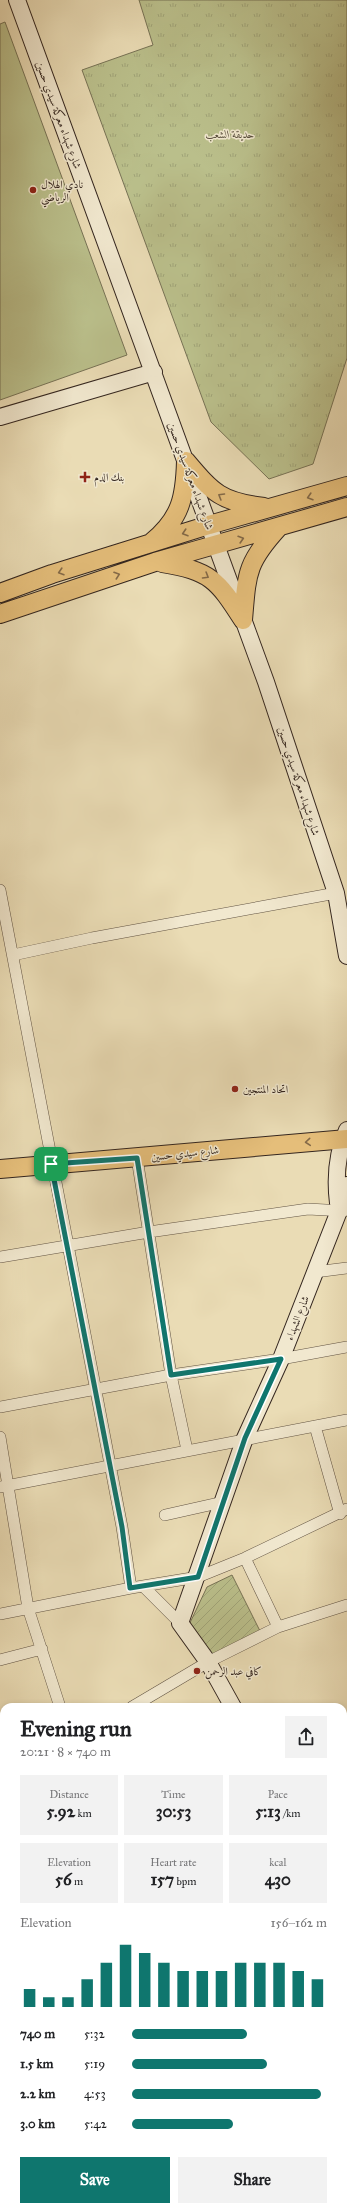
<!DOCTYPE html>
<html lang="en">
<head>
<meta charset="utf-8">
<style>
	body { margin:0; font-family:"IM FELL Great Primer",Amiri,serif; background:#f2f2f2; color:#202124; height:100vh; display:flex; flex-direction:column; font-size:15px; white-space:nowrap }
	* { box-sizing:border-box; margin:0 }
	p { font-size:13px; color:#757577 }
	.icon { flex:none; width:22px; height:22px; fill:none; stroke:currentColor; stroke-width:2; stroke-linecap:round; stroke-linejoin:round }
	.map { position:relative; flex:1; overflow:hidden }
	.sheet { position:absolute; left:0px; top:1703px; width:347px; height:508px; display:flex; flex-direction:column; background:#fff; border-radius:12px 12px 0 0; box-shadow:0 2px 6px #0003 }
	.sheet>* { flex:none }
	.pin { position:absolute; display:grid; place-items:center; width:34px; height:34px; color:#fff; margin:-17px; border-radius:8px; box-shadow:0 2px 6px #0006 }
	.round { display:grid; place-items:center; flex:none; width:42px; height:42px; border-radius:0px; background:#f2f2f2 }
	.head { display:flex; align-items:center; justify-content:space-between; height:68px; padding:0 20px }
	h1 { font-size:22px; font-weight:700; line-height:30px }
	.stats { display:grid; grid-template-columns:repeat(3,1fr); gap:6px; height:68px; padding:4px 20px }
	.stats div { display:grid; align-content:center; border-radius:0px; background:#f2f2f2; text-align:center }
	.stats b { font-size:17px; font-weight:700 }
	.stats small { font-size:11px; font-weight:400 }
	.stats p { font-size:11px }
	.chart { height:112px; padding:8px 20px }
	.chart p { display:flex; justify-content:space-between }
	.chart svg { width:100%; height:72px; margin-top:4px; stroke:#0f766e; stroke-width:6 }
	.cta { display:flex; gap:8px; margin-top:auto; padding:8px 20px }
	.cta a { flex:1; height:46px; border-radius:0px; background:#0f766e; color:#fff; font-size:16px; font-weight:700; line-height:46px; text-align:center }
	.cta a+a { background:#f2f2f2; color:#202124 }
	ul { padding:0 20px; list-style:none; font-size:13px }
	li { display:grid; grid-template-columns:64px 48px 1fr; align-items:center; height:30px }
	li i { height:10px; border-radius:5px; background:#0f766e }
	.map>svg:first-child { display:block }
	.grass { fill:#babf8b; stroke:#777255 }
	.park { fill:url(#park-tufts); stroke:#777255 }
	.garden { fill:url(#garden-furrows); stroke:#777255 }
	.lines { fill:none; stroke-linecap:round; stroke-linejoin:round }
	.street-casing { stroke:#625444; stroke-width:12 }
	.secondary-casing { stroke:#34261f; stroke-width:18 }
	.primary-casing { stroke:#34261f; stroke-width:20 }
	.street { stroke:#f1e8cf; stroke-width:11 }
	.secondary { stroke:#f1e8cf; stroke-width:16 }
	.primary { stroke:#e5be7a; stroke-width:18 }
	.oneway { stroke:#846a48 }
	.route-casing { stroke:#fff; stroke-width:8 }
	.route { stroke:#0f766e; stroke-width:5 }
	.poi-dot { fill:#8f2418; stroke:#f1e8cf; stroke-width:1.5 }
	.labels { text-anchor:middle; stroke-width:3; stroke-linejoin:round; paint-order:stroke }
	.street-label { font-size:11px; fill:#34261f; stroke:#f1e8cf }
	.park-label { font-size:11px; font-style:italic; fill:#564c3a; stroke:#f1e8cf }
	.poi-label { font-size:11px; fill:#34261f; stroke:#f1e8cf; text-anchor:start }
</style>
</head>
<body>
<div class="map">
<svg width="347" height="2211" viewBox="0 0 347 2211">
	<defs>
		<pattern id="park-tufts" width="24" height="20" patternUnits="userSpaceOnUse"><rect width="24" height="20" fill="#babf8b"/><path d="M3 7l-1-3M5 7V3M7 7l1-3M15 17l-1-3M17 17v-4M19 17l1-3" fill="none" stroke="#a0a478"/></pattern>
		<pattern id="garden-furrows" width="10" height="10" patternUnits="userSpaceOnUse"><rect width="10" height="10" fill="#babf8b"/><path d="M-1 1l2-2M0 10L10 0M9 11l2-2" fill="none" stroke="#a0a478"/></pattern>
	</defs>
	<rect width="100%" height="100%" fill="#eadcb5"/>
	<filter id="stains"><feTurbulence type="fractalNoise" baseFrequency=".005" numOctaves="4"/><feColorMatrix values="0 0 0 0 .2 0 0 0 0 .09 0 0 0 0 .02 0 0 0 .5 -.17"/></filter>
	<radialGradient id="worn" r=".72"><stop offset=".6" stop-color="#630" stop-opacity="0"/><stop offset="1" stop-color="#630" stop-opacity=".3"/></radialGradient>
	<path class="grass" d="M 5,22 L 127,355 L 0,400 L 0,24 Z"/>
	<path class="park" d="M 139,0 L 347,0 L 347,358 L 313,464 L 269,479 L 211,422 L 82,70 L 153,45 Z
		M 4,1993 L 4,2044 L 0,2046 L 0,1995 Z
		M 347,2161 L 347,2211 L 162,2211 L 193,2207 L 343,2207 L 343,2163 Z"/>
	<path class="garden" d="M 232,1575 L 262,1635 L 204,1661 L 188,1627 L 207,1587 Z
		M 343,1949 L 347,1957 L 347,2091 L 343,2092 Z
		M 4,2076 L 4,2188 L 0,2187 L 0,2078 Z"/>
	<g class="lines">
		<g class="street-casing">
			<path id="street" d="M 0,890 L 122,1527 L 131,1588
				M 13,955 L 92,938 L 336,893
				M 137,1158 L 171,1375 L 187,1450
				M 0,1257 L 149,1232 L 308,1209 L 344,1211
				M 315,1272 L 347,1268
				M 0,1407 L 171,1375 L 281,1359 L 347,1347
				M 315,1426 L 340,1514
				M 0,1437 L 28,1608 L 60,1707
				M 0,1487 L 347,1420
				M 165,1515 L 223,1502
				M 245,1558 L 278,1627
				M 143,1586 L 180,1623
				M 0,1614 L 131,1588 L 198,1577 L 245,1558 L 347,1509
				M 0,1660 L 42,1649
				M 132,1707 L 208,1662 L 278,1627 L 347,1605
				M 0,1779 L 4,1776
				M 0,1864 L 4,1862
				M 0,1901 L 4,1908
				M 343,2152 L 347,2151"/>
		</g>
		<g class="secondary-casing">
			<path id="secondary" d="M 17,0 L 266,682 L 336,893 L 347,956
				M 0,417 L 154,372
				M 338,1203 C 335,1179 337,1153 347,1130
				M 233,1707 L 208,1662 L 180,1623 L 245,1438 L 281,1359 L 339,1211 L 347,1185
				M 343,1920 L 347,1928"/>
		</g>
		<g class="primary-casing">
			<path id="primary" d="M 186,461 C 213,493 221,502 264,507
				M 152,542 C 181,518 185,497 186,461
				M 162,563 C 210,571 217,579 243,620
				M 0,593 L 52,574 L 209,525 L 347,486
				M 0,614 L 155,562 L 347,507
				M 243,620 C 247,573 246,563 279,527
				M 0,1169 L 347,1139
				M 343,1795 L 347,1793
				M 0,1979 L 4,1977
				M 343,2119 L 347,2118
				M 343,2140 L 347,2139
				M 0,2207 L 35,2211
				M 102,2211 L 117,2207"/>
		</g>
		<use href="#street" class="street"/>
		<use href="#secondary" class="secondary"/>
		<use href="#primary" class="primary"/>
	</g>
	<defs><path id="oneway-chevron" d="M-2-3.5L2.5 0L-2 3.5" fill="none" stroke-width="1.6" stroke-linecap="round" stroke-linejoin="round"/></defs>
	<g class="oneway">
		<use href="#oneway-chevron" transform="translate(221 496) rotate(-149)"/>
		<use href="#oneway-chevron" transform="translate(310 497) rotate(163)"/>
		<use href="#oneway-chevron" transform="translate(185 533) rotate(162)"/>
		<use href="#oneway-chevron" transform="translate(241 539) rotate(-17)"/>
		<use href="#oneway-chevron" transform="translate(61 572) rotate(163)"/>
		<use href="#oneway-chevron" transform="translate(117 575) rotate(-19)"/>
		<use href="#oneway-chevron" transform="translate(206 576) rotate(31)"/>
		<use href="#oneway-chevron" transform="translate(308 1142) rotate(175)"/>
	</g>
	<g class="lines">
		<g class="route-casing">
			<path id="route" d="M 137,1158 L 171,1375 L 281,1359 L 245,1438 L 198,1577 L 130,1588 L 122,1527 L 51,1164 Z"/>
		</g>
		<use href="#route" class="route"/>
	</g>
	<g class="poi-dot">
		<circle cx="33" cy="190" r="4"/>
		<path d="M83 471h4v4h4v4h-4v4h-4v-4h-4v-4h4z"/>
		<circle cx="235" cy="1089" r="4"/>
		<circle cx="197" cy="1671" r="4"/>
	</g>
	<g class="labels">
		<g class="street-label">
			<text transform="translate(59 115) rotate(70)" y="4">شارع شهداء معركة سيدي حسين</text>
			<text transform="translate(191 476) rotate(70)" y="4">شارع شهداء معركة سيدي حسين</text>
			<text transform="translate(299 781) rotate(72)" y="4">شارع شهداء معركة سيدي حسين</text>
			<text transform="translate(185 1153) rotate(-6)" y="4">شارع سيدي حسين</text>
			<text transform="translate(297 1318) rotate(-69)" y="4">شارع الشهداء</text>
		</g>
		<g class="park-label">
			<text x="230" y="138">حديقة الشعب</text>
		</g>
		<g class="poi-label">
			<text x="41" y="188">نادي الهلال<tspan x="41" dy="13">الرياضي</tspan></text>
			<text x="94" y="481">بنك الدم</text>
			<text x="243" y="1093">اتحاد المنتجين</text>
			<text x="205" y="1675">كافي عبد الرحمن</text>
		</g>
	</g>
	<rect width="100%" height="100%" filter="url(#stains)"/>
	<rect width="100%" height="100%" fill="url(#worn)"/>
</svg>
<div class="pin" style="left:51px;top:1164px;background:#1e9e55"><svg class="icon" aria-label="arrive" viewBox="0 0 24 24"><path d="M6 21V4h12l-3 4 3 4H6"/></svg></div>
<section class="sheet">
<div class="head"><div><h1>Evening run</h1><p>20:21 · 8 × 740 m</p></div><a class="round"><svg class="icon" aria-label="share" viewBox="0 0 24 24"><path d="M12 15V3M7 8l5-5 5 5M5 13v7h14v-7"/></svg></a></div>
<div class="stats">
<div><p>Distance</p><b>5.92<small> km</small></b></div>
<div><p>Time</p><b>30:53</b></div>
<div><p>Pace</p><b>5:13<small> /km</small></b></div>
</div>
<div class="stats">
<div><p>Elevation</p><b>56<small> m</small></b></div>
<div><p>Heart rate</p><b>157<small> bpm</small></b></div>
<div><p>kcal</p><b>430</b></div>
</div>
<div class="chart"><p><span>Elevation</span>156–162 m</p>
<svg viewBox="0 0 160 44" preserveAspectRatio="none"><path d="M5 44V33M15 44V38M25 44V38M35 44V27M45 44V17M55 44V6M65 44V11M75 44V17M85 44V22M95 44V22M105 44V22M115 44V17M125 44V17M135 44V17M145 44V22M155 44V27"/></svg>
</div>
<ul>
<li><b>740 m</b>5:32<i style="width:59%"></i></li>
<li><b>1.5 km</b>5:19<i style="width:69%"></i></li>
<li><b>2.2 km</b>4:53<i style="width:97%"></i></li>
<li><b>3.0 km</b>5:42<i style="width:52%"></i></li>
</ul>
<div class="cta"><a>Save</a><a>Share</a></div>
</section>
</div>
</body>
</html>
